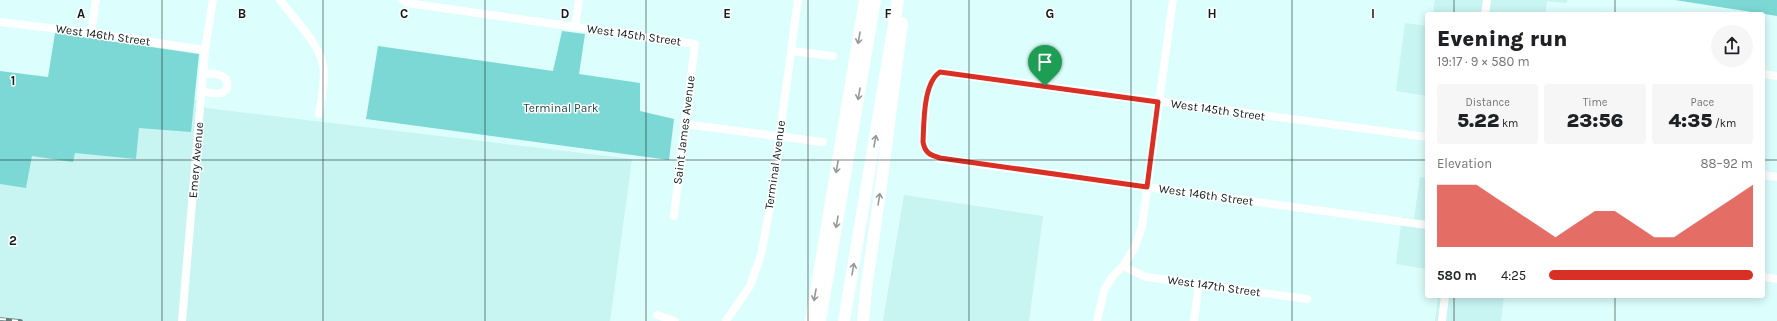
<!DOCTYPE html>
<html lang="en">
<head>
<meta charset="utf-8">
<style>
	body { margin:0; font-family:Karla,sans-serif; background:#f6f6f6; color:#202124; height:100vh; display:flex; flex-direction:column; font-size:15px; white-space:nowrap }
	* { box-sizing:border-box; margin:0 }
	p { font-size:13px; color:#757577 }
	.icon { flex:none; width:22px; height:22px; fill:none; stroke:currentColor; stroke-width:2; stroke-linecap:round; stroke-linejoin:round }
	.map { position:relative; flex:1; overflow:hidden }
	.side { position:absolute; left:1425px; top:12px; width:340px; height:286px; display:flex; flex-direction:column; background:#fff; border-radius:4px; box-shadow:0 2px 10px #0003 }
	.side>* { flex:none }
	.pin { position:absolute; display:grid; place-items:center; width:34px; height:34px; color:#fff; margin:-41px -17px; border-radius:50% 50% 50% 0; rotate:-45deg; box-shadow:0 0 4px #0007 }
	.pin .icon { rotate:45deg }
	.round { display:grid; place-items:center; flex:none; width:42px; height:42px; border-radius:21px; background:#f6f6f6 }
	.headline { display:flex; align-items:center; justify-content:space-between; height:68px; padding:0 12px }
	h1 { font-size:22px; font-weight:800; line-height:30px }
	.stats { display:grid; grid-template-columns:repeat(3,1fr); gap:6px; height:68px; padding:4px 12px }
	.stats div { display:grid; align-content:center; border-radius:4px; background:#f6f6f6; text-align:center }
	.stats b { font-size:20px; font-weight:800 }
	.stats small { font-size:11px; font-weight:400 }
	.stats p { font-size:11px }
	.chart { height:112px; padding:8px 12px }
	.chart p { display:flex; justify-content:space-between }
	.chart svg { width:100%; height:72px; margin-top:4px; fill:#d93025; opacity:.7 }
	ul { padding:0 12px; list-style:none; font-size:13px }
	li { display:grid; grid-template-columns:64px 48px 1fr; align-items:center; height:30px }
	li i { height:10px; border-radius:5px; background:#d93025 }
	.map>svg:first-child { display:block }
	.built { fill:#c8f4f2 }
	.green { fill:#7cd8d5 }
	.lines { fill:none; stroke-linecap:round; stroke-linejoin:round }
	.minor { stroke:#fff; stroke-width:8 }
	.highway { stroke:#fff; stroke-width:12 }
	.rail-casing { stroke:#657b7a; stroke-width:3.5 }
	.rail { stroke:#fff; stroke-width:2; stroke-dasharray:6; stroke-linecap:butt }
	.oneway { stroke:#939999 }
	.route-casing { stroke:#fff; stroke-width:8 }
	.route { stroke:#d93025; stroke-width:5 }
	.grid { fill:none; stroke:#101d1d; stroke-width:1; stroke-opacity:0.55 }
	.labels { text-anchor:middle; stroke-width:3; stroke-linejoin:round; paint-order:stroke }
	.street-label { font-size:12px; fill:#101d1d; stroke:#fff }
	.park-label { font-size:12px; fill:#204c4a; stroke:#fff }
	.grid-label { font-size:13px; text-anchor:middle; font-weight:bold; fill:#101d1d; stroke:#fff; stroke-width:3; stroke-linejoin:round; paint-order:stroke }
</style>
</head>
<body>
<div class="map">
<svg width="1777" height="321" viewBox="0 0 1777 321">
	<rect width="100%" height="100%" fill="#dcfefc"/>
	<path class="built" d="M 1435,0 L 1568,0 L 1566,3 L 1547,1 L 1545,14 L 1433,14 Z
		M 1405,23 L 1427,26 L 1427,96 L 1396,91 Z
		M 48,77 L 196,100 L 206,108 L 632,159 L 610,321 L 0,321 L 0,184 L 26,187 Z
		M 1420,177 L 1427,178 L 1427,269 L 1396,264 L 1402,217 L 1414,219 Z
		M 904,195 L 1043,216 L 1029,321 L 883,321 Z
		M 1438,296 L 1504,296 L 1501,321 L 1435,321 Z"/>
	<path class="green" d="M 1675,0 L 1777,0 L 1777,16 Z
		M 562,31 L 585,34 L 579,74 L 640,83 L 640,111 L 674,119 L 669,160 L 366,119 L 378,46 L 553,71 Z
		M 55,33 L 199,54 L 191,132 L 139,128 L 136,159 L 75,153 L 73,162 L 32,156 L 26,188 L 0,184 L 0,71 L 48,77 Z"/>
	<g class="lines">
		<path class="minor" d="M 280,0 C 293,17 319,44 323,65 C 326,81 321,99 319,114
			M 403,0 L 407,3 L 695,44 L 674,216
			M 1485,14 L 1487,0
			M 0,22 L 91,33 L 205,50
			M 575,27 L 579,0
			M 91,33 L 96,0
			M 791,51 L 833,56
			M 1763,74 L 1777,76
			M 202,91 C 207,92 215,95 221,93 C 229,91 230,80 222,76 C 217,73 209,74 203,73
			M 684,124 L 823,142
			M 1427,137 L 940,72 C 923,83 924,123 923,142 C 925,153 930,155 940,159 L 1427,225
			M 1763,175 L 1777,177
			M 1123,266 L 1146,277 L 1307,299
			M 1763,277 L 1777,279
			M 657,315 L 675,321
			M 182,321 L 205,50 L 213,0
			M 726,321 L 750,286 L 761,255 L 770,207 L 798,0
			M 1097,321 L 1104,291 L 1112,277 L 1123,266 L 1135,247 L 1142,226 L 1173,0
			M 1194,321 L 1199,283
			M 1442,321 L 1445,296"/>
		<path class="highway" d="M 811,321 L 865,0
			M 820,321 L 875,0
			M 844,321 L 898,0
			M 863,321 L 866,290 L 881,186 L 902,23"/>
		<g class="rail-casing">
			<path id="rail" d="M 0,319 L 21,321"/>
		</g>
		<use href="#rail" class="rail"/>
	</g>
	<defs><path id="oneway-shaft" d="M-6 0H5M1.5-3L5.5 0L1.5 3" fill="none" stroke-width="1.6" stroke-linecap="round" stroke-linejoin="round"/></defs>
	<g class="oneway">
		<use href="#oneway-shaft" transform="translate(859 38) rotate(100)"/>
		<use href="#oneway-shaft" transform="translate(859 94) rotate(100)"/>
		<use href="#oneway-shaft" transform="translate(875 141) rotate(-80)"/>
		<use href="#oneway-shaft" transform="translate(837 167) rotate(100)"/>
		<use href="#oneway-shaft" transform="translate(879 199) rotate(-81)"/>
		<use href="#oneway-shaft" transform="translate(837 222) rotate(100)"/>
		<use href="#oneway-shaft" transform="translate(853 269) rotate(-80)"/>
		<use href="#oneway-shaft" transform="translate(815 295) rotate(100)"/>
	</g>
	<g class="lines">
		<g class="route-casing">
			<path id="route" d="M 940,72 L 1158,102 L 1147,187 L 940,158 C 930,155 925,153 923,142 C 924,123 923,83 940,72 Z"/>
		</g>
		<use href="#route" class="route"/>
	</g>
	<path class="grid" d="M 162,0 L 162,321M 323,0 L 323,321M 485,0 L 485,321M 646,0 L 646,321M 808,0 L 808,321M 969,0 L 969,321M 1131,0 L 1131,321M 1292,0 L 1292,321M 1454,0 L 1454,14M 1615,0 L 1615,14M 0,160 L 1427,160M 1763,160 L 1777,160M 1454,296 L 1454,321M 1615,296 L 1615,321"/>
	<g class="labels">
		<g class="street-label">
			<text transform="translate(103 35) rotate(8)" y="4">West 146th Street</text>
			<text transform="translate(634 35) rotate(8)" y="4">West 145th Street</text>
			<text transform="translate(1218 110) rotate(8)" y="4">West 145th Street</text>
			<text transform="translate(684 130) rotate(-83)" y="4">Saint James Avenue</text>
			<text transform="translate(196 160) rotate(-85)" y="4">Emery Avenue</text>
			<text transform="translate(775 165) rotate(-82)" y="4">Terminal Avenue</text>
			<text transform="translate(1206 195) rotate(8)" y="4">West 146th Street</text>
			<text transform="translate(1214 286) rotate(8)" y="4">West 147th Street</text>
		</g>
		<g class="park-label">
			<text x="561" y="112">Terminal Park</text>
		</g>
	</g>
	<g class="grid-label">
		<text x="81" y="18">A</text>
		<text x="242" y="18">B</text>
		<text x="404" y="18">C</text>
		<text x="565" y="18">D</text>
		<text x="727" y="18">E</text>
		<text x="888" y="18">F</text>
		<text x="1050" y="18">G</text>
		<text x="1212" y="18">H</text>
		<text x="1373" y="18">I</text>
		<text x="13" y="85">1</text>
		<text x="13" y="245">2</text>
	</g>
</svg>
<div class="pin" style="left:1045px;top:86px;background:#1e9e55"><svg class="icon" aria-label="arrive" viewBox="0 0 24 24"><path d="M6 21V4h12l-3 4 3 4H6"/></svg></div>
<section class="side">
<div class="headline"><div><h1>Evening run</h1><p>19:17 · 9 × 580 m</p></div><a class="round"><svg class="icon" aria-label="share" viewBox="0 0 24 24"><path d="M12 15V3M7 8l5-5 5 5M5 13v7h14v-7"/></svg></a></div>
<div class="stats">
<div><p>Distance</p><b>5.22<small> km</small></b></div>
<div><p>Time</p><b>23:56</b></div>
<div><p>Pace</p><b>4:35<small> /km</small></b></div>
</div>
<div class="chart"><p><span>Elevation</span>88–92 m</p>
<svg viewBox="0 0 160 44" preserveAspectRatio="none"><path d="M0 44V6L10 6L20 6L30 14L40 22L50 30L60 38L70 30L80 22L90 22L100 30L110 38L120 38L130 30L140 22L150 14L160 6V44z"/></svg>
</div>
<ul>
<li><b>580 m</b>4:25<i style="width:100%"></i></li>
</ul>
</section>
</div>
</body>
</html>
